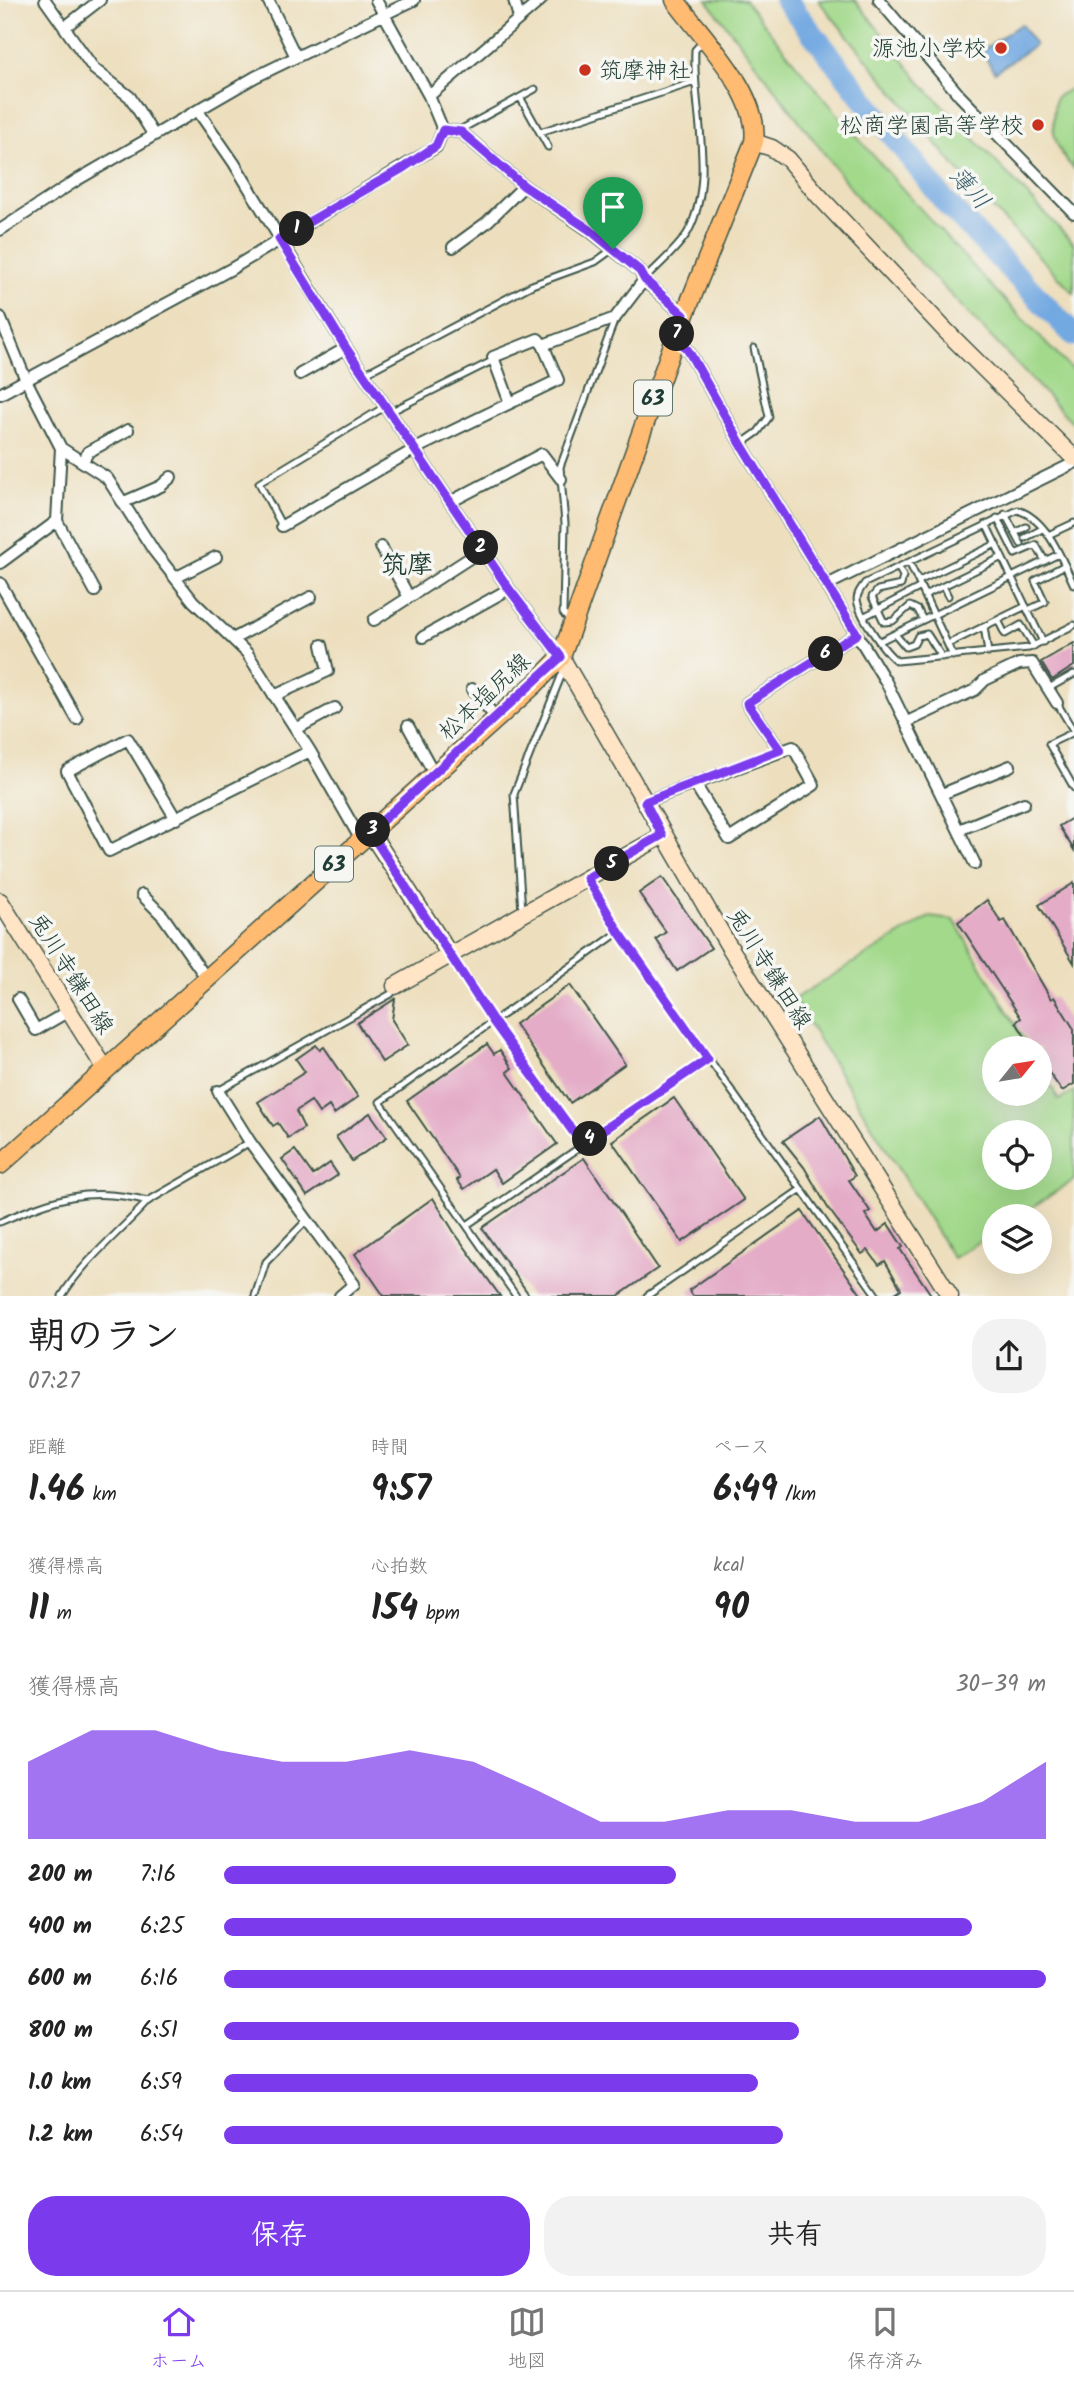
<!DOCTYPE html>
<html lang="ja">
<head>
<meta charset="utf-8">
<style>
	body { margin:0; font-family:Kalam,"Klee One",sans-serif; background:#f2f2f2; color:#222; height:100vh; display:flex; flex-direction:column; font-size:26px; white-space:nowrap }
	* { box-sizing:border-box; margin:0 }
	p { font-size:23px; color:#767676 }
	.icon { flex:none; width:38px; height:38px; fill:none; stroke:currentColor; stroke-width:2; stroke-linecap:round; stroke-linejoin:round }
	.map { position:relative; height:1296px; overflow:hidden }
	.panel { display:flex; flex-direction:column; background:#fff; flex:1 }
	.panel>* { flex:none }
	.needle { width:46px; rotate:60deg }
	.fabs { position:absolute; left:982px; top:1036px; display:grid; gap:14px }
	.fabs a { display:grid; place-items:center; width:70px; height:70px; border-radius:50%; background:#fff; box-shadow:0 7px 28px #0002; font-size:35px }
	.pin { position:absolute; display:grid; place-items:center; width:60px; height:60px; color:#fff; margin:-72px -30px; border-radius:50% 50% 50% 0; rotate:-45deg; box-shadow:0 0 7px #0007 }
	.pin .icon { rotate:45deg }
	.km { position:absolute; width:35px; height:35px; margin:-18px; border-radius:50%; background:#222; color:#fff; font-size:19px; line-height:35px; text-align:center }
	.round { display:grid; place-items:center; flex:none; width:74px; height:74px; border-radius:28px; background:#f2f2f2 }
	.overview { display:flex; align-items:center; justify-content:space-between; height:119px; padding:0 28px }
	h1 { font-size:38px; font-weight:600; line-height:52px }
	.metrics { display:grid; grid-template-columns:repeat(3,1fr); gap:10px; height:119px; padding:7px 28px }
	.metrics div { display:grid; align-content:center }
	.metrics b { font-size:35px; font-weight:600 }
	.metrics small { font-size:19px; font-weight:400 }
	.metrics p { font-size:19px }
	.chart { height:196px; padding:14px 28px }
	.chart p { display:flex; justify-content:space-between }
	.chart svg { width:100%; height:126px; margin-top:7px; fill:#7c3aed; opacity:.7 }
	.cta { display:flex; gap:14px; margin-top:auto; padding:14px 28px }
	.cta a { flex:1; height:80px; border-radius:28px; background:#7c3aed; color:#fff; font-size:28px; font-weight:600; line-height:80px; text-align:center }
	.cta a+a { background:#f2f2f2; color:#222 }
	ul { padding:0 28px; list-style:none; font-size:23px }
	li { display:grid; grid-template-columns:112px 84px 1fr; align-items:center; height:52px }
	li i { height:18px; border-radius:9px; background:#7c3aed }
	.menu { display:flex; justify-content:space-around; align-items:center; height:98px; border-top:2px solid #e0e0e0; background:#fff; font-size:19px; color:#767676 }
	.menu a { display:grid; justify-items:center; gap:4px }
	.menu .current { color:#7c3aed }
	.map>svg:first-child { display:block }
	.green { fill:#a2d98b; stroke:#608b60; stroke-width:2; fill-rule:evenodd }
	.water { fill:#73a9e1; stroke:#49738a; stroke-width:2 }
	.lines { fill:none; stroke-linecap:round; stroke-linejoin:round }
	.river { stroke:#73a9e1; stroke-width:23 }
	.building { fill:#e4acc7 }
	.lane-casing { stroke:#3e5549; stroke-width:9 }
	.street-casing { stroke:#3e5549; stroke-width:14 }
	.secondary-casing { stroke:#3e5549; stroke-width:19 }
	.primary-casing { stroke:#3e5549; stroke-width:21 }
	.lane { stroke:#fff; stroke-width:5 }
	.street { stroke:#fff; stroke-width:10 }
	.secondary { stroke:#ffe4c6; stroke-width:16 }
	.primary { stroke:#ffbb71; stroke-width:18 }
	.route-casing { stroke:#fff; stroke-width:14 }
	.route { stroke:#7c3aed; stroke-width:9 }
	.poi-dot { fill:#c8321e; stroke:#f6f6f2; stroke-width:2.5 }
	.labels { text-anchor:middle; stroke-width:7; stroke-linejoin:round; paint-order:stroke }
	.shield { fill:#f6f6f2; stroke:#60746d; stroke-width:2 }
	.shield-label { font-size:21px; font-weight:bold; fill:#1f3d34 }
	.poi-label { font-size:23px; fill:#1f3d34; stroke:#f6f6f2; text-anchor:end }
	.street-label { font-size:23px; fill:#1f3d34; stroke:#f6f6f2 }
	.water-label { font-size:24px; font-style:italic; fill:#385d68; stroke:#f6f6f2 }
	.quarter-label { font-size:26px; font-weight:bold; fill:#1f3d34; stroke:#f6f6f2 }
</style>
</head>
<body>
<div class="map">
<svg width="1074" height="1296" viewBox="0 0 1074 1296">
	<rect width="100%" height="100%" fill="#f6f6f2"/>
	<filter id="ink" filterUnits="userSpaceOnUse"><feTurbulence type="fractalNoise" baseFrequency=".0143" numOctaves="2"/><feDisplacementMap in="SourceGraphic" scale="14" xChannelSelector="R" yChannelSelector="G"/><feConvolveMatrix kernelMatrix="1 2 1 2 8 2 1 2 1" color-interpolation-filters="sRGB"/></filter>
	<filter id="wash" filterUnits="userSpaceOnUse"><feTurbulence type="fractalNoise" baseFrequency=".00686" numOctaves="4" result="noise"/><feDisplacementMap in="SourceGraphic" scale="28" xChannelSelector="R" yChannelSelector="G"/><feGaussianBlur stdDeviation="1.57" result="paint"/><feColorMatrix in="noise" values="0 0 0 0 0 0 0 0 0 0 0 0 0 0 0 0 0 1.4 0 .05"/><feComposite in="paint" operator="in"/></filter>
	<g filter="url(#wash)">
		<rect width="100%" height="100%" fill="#eddfbe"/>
		<path class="green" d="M 707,0 L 745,0 C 847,131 958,254 1074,372 L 1074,424 L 859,199 Z
			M 818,0 L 855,0 L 923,85 L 1074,244 L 1074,293 L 974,189 Z
			M 1074,87 L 1074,169 C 1052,147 1050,125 1056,97 Z
			M 929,917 L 954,920 L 1029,1048 L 994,1048 L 994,1094 L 1040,1094 L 1040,1067 L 1059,1100 L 1074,1091 L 1074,1180 L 1018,1216 L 994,1216 L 994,1232 L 953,1258 L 794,999 ZM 994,1132 L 1040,1132 L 1040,1178 L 994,1178 Z"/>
		<path class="water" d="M 1021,24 L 1035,45 L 995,72 L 981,51 Z"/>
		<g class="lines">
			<path class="river" d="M 786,0 L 946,203 L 1074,335"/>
		</g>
		<g id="blocks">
			<path class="building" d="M 1074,643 L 1074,666 L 1052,680 L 1041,662 Z
				M 1074,817 L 1074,850 L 1059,826 Z
				M 662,877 L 711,948 L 677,971 L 656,939 L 666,932 L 639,893 Z
				M 1074,883 L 1074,963 L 1039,905 Z
				M 987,900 L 1001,922 L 1005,920 L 1051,999 L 1054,997 L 1074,1029 L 1074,1084 L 1062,1091 L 1040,1060 L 1040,1048 L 1032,1048 L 1016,1022 L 1021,1018 L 958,922 Z
				M 570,985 L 625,1064 L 570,1103 L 515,1024 Z
				M 395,999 L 392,1020 L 408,1045 L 382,1062 L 357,1023 Z
				M 487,1044 L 494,1054 L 500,1050 L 512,1068 L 507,1072 L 557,1144 L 502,1183 L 493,1169 L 464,1189 L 457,1180 L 460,1178 L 407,1101 Z
				M 316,1045 L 320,1050 L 324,1047 L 358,1097 L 334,1114 L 329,1106 L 319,1113 L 311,1101 L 296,1111 L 304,1128 L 288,1138 L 278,1123 L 273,1126 L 258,1102 L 305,1072 L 296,1059 Z
				M 674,1098 L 744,1200 L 682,1242 L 612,1141 Z
				M 370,1113 L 387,1137 L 352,1161 L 336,1137 Z
				M 820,1116 L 855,1176 L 849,1180 L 870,1211 L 865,1214 L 877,1232 L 888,1224 L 903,1247 L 900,1249 L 932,1296 L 891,1296 L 901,1289 L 885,1261 L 879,1265 L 868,1250 L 862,1254 L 828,1208 L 804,1167 L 783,1141 Z
				M 295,1150 L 313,1175 L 330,1163 L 338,1175 L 307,1196 L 282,1159 Z
				M 584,1158 L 658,1268 L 618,1296 L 530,1296 L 482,1228 Z
				M 433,1198 L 454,1232 L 500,1296 L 384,1296 L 355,1254 Z
				M 802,1211 L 862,1296 L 693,1296 L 689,1290 Z"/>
		</g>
	</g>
	<g filter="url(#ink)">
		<use href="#blocks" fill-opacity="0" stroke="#3e5549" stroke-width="2"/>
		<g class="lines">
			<g class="lane-casing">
				<path id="lane" d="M 520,97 L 548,147
					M 458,131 L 535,89
					M 540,132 L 695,82
					M 644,280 C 658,265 678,249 688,232 C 717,177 692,108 695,50 L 704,40
					M 364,374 L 532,285 L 595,262 L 613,249
					M 390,412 L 492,361
					M 741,444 L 758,432 L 769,417 L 754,348
					M 1005,514 L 1021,544
					M 997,518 L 1015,554 L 1036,545 L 1045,561
					M 986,524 L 1043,642
					M 282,526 L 259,483 L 386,406
					M 1015,533 L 1026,527
					M 1048,535 L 1074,523
					M 1025,538 L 1042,529
					M 909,562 L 953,656
					M 898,567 L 903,576 L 901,585 L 878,590 L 872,597 L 884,622 L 893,621 L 910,606 L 918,610 L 923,620
					M 919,581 L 996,544
					M 1074,585 C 1061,558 1048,520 1018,510 L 865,583 C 860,590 855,596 858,604 C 862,619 885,653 897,661 L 1029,648 L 1074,625
					M 943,586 L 948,596
					M 925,595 L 1002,557
					M 1028,610 L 1045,602 L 1035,581 L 1065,565
					M 865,616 L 921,587
					M 998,620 L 1005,634 L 1021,625 L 1034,646
					M 570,622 L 563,613 L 565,523 L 560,467 L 615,319
					M 984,626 L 988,653
					M 895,634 L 906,647 L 914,644 L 918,636 L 927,634 L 942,657
					M 880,641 L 1059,554
					M 948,644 L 1026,606
					M 1049,688 L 1074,674
					M 1057,703 L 1073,730
					M 1074,732 L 1049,744 L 1074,788
					M 588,881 L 619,932 L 877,1296
					M 522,911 L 514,794 L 564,669
					M 452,957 L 493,1021 L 582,1144
					M 218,1091 L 391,994 L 394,989
					M 0,1222 C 55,1198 88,1186 148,1201 L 250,1142
					M 467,1225 L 708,1059
					M 62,1296 C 84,1260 119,1233 148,1201
					M 255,1296 L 266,1262 L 306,1221
					M 516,1296 L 380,1102 L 619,932
					M 647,1296 L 800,1190"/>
			</g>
			<g class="street-casing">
				<path id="street" d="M 45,0 L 94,69 L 130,97 L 153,134
					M 268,0 L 296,57
					M 514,0 L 519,18
					M 879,0 L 960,96 L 1074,213
					M 65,27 L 100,0
					M 429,96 L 541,0
					M 198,111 L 234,163 L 346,348 L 509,589 L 561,657
					M 443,130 L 461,132 L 524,186 L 590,231 L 640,271 L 644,280 L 684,315
					M 0,230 L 77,180 L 255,77 L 414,0
					M 453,247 L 486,223 L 524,186
					M 0,317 L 26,380 L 61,448 L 57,521 L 0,563
					M 675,339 L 683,344 L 689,352 L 741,444 L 886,682 L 975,864
					M 300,374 L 346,348
					M 0,394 L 231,269 L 436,147 L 443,130 L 429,96 L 376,0
					M 510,403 L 493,357 L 538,339 L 543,345
					M 61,448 L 107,478 L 154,551 L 193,601 L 247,653 L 310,751 L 361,840
					M 83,461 L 88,452 L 128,430
					M 124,502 L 161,486 L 171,477
					M 450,502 L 542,454 L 561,479
					M 57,521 L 95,591
					M 282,526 L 415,449 L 558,380 L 543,345 L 615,318 L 644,280
					M 381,547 L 409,597
					M 175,578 L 216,557
					M 0,583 L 77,719
					M 829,584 L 1074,463
					M 374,620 L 482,550
					M 423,637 L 509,589
					M 233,639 L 311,597
					M 472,689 L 497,719
					M 274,696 L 328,671 L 322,645
					M 907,722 L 975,690 L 985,680 L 1019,664 L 1032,663 L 1057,703
					M 408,726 L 435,775
					M 296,729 L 335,708
					M 780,750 L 747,703 L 857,634
					M 942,794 L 1010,766
					M 645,802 L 793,747 L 814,785 L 729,839 L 695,784
					M 176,819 L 128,739 L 67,771 L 109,851 L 310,751
					M 959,830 L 1024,803
					M 142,895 L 163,916 L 207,979
					M 18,999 L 36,1030 L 69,1011
					M 218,1091 L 250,1142 L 354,1284 L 340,1296"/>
			</g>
			<g class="secondary-casing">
				<path id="secondary" d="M 754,142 L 772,148 L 788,159 L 818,195 L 946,331 L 1074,458
					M 561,657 L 727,943 L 950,1296
					M 370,832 L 450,955 L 395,986
					M 0,901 L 106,1070
					M 450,955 L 662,836"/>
			</g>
			<g class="primary-casing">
				<path id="primary" d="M 0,1165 L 535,684 L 561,657 L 675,339 L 754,142 C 761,94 702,38 675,0"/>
			</g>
			<use href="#lane" class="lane"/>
			<use href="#street" class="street"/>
			<use href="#secondary" class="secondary"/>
			<use href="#primary" class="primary"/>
		</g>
	</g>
	<g class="lines" filter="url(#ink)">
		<g class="route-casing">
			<path id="route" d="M 443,130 L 461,132 L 524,186 L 590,230 L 640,271 L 645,280 L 684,315 L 675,340 L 683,344 L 689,352 L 741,444 L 857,634 L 747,703 L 780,750 L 645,802 L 662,835 L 587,878 L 619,932 L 708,1059 L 582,1144 L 493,1021 L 370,832 L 561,657 L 509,589 L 346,348 L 279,239 L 403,168 L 436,146 Z"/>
		</g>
		<use href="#route" class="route"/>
	</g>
	<g class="poi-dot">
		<circle cx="1001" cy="48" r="7"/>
		<circle cx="585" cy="70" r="7"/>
		<circle cx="1038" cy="125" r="7"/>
	</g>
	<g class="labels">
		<g class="shield">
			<rect x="634" y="380.5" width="38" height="35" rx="5"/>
			<rect x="315" y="846.5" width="38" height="35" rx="5"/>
		</g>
		<g class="shield-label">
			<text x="653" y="405">63</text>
			<text x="334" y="871">63</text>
		</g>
		<g class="poi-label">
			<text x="987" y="56">源池小学校</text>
			<text x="599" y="78" text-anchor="start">筑摩神社</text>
			<text x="1024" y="133">松商学園高等学校</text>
		</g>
		<g class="street-label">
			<text transform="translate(484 696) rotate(-43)" y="8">松本塩尻線</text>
			<text transform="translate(770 968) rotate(58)" y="8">兎川寺鎌田線</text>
			<text transform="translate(72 973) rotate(58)" y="8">兎川寺鎌田線</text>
		</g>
		<g class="water-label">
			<text transform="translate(970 188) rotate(48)" y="8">薄川</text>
		</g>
		<g class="quarter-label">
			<text x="407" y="573">筑摩</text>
		</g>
	</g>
</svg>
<div class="fabs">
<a><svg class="needle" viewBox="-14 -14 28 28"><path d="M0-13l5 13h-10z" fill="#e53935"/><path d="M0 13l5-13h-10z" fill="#767676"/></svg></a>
<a><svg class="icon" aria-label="locate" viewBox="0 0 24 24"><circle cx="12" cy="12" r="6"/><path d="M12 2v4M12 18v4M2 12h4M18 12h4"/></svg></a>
<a><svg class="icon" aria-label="layers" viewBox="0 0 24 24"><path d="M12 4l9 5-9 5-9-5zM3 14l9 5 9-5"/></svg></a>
</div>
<div class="pin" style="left:613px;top:249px;background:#1e9e55"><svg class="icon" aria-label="arrive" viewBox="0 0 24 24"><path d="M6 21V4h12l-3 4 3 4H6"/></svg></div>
<b class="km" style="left:297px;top:229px">1</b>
<b class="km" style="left:481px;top:548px">2</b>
<b class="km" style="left:373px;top:830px">3</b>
<b class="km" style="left:590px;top:1139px">4</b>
<b class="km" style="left:612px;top:864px">5</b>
<b class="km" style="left:826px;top:654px">6</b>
<b class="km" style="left:677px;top:334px">7</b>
</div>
<section class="panel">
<div class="overview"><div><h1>朝のラン</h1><p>07:27</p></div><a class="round"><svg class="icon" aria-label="share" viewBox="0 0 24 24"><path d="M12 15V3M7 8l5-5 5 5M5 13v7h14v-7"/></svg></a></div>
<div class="metrics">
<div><p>距離</p><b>1.46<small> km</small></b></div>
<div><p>時間</p><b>9:57</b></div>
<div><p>ペース</p><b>6:49<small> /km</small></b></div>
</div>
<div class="metrics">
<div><p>獲得標高</p><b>11<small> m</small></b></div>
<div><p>心拍数</p><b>154<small> bpm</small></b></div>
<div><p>kcal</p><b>90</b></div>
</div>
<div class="chart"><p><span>獲得標高</span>30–39 m</p>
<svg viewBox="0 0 160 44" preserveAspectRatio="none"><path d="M0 44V17L10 6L20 6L30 13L40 17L50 17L60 13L70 17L80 27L90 38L100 38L110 34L120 34L130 38L140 38L150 31L160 17V44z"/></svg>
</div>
<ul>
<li><b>200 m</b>7:16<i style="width:55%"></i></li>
<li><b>400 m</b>6:25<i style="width:91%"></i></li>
<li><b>600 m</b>6:16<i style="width:100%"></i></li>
<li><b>800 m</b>6:51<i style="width:70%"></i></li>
<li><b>1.0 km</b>6:59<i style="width:65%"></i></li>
<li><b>1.2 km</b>6:54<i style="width:68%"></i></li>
</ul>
<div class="cta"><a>保存</a><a>共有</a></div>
</section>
<nav class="menu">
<a class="current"><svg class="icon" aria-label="home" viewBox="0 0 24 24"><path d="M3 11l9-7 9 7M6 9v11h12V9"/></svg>ホーム</a>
<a><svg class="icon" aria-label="map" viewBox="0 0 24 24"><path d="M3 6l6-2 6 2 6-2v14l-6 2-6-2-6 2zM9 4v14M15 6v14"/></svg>地図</a>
<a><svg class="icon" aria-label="saved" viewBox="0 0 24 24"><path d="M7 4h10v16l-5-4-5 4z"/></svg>保存済み</a>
</nav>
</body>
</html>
